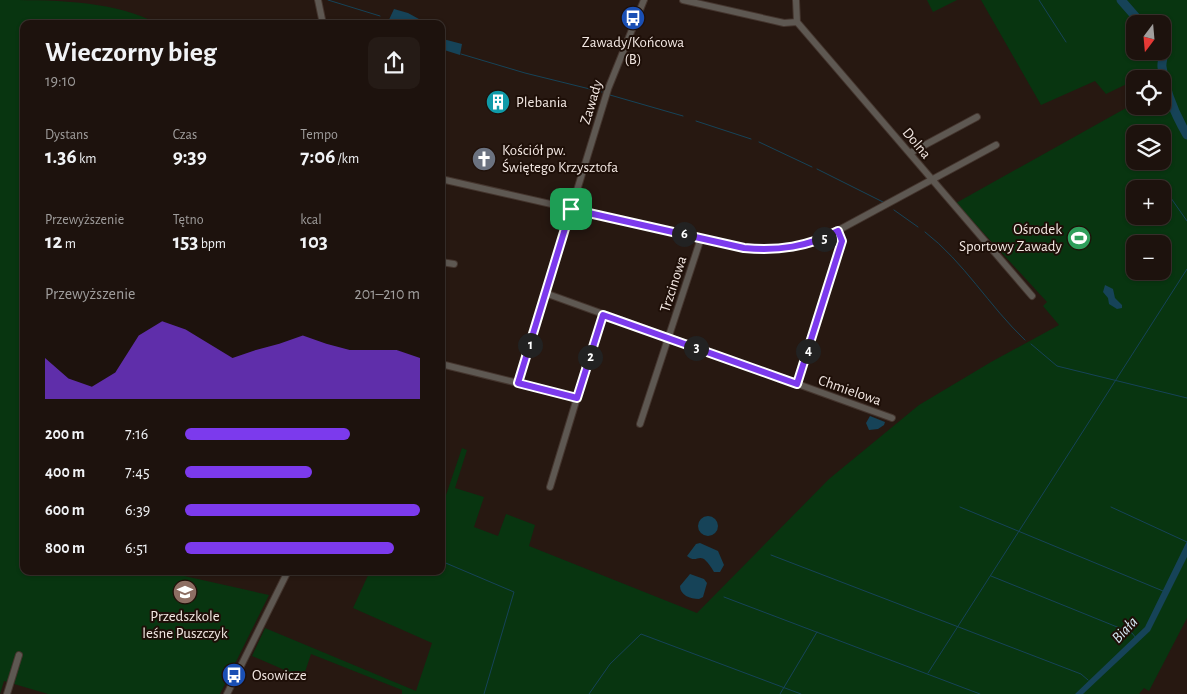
<!DOCTYPE html>
<html lang="pl">
<head>
<meta charset="utf-8">
<style>
	body { margin:0; font-family:"Alegreya Sans",sans-serif; background:#251b16; color:#f1f3f6; height:100vh; display:flex; flex-direction:column; font-size:19px; white-space:nowrap }
	* { box-sizing:border-box; margin:0 }
	p { font-size:16px; color:#a09e9d }
	.icon { flex:none; width:28px; height:28px; fill:none; stroke:currentColor; stroke-width:2; stroke-linecap:round; stroke-linejoin:round }
	.map { position:relative; flex:1; overflow:hidden }
	.details { position:absolute; left:20px; top:20px; width:425px; height:555px; display:flex; flex-direction:column; background:#1d120d; border-radius:10px; box-shadow:0 1px 4px #0004,0 0 0 1px #3b322e }
	.details>* { flex:none }
	.needle { width:32px; rotate:196deg }
	.controls { position:absolute; left:1126px; top:15px; display:grid; gap:10px }
	.controls a { display:grid; place-items:center; width:45px; height:45px; border-radius:10px; background:#1d120d; box-shadow:0 1px 4px #0004,0 0 0 1px #3b322e; font-size:25px }
	.pin { position:absolute; display:grid; place-items:center; width:42px; height:42px; color:#fff; margin:-21px; border-radius:10px; box-shadow:0 2px 8px #0006 }
	.km { position:absolute; width:25px; height:25px; margin:-12px; border-radius:50%; background:#222; color:#fff; font-size:14px; line-height:25px; text-align:center }
	.round { display:grid; place-items:center; flex:none; width:52px; height:52px; border-radius:10px; background:#251b16 }
	.overview { display:flex; align-items:center; justify-content:space-between; height:85px; padding:0 25px }
	h1 { font-size:28px; font-weight:700; line-height:38px }
	.metrics { display:grid; grid-template-columns:repeat(3,1fr); gap:8px; height:85px; padding:5px 25px }
	.metrics div { display:grid; align-content:center }
	.metrics b { font-size:21px; font-weight:700 }
	.metrics small { font-size:14px; font-weight:400 }
	.metrics p { font-size:14px }
	.chart { height:140px; padding:10px 25px }
	.chart p { display:flex; justify-content:space-between }
	.chart svg { width:100%; height:90px; margin-top:5px; fill:#7c3aed; opacity:.7 }
	ul { padding:0 25px; list-style:none; font-size:16px }
	li { display:grid; grid-template-columns:80px 60px 1fr; align-items:center; height:38px }
	li i { height:12px; border-radius:6px; background:#7c3aed }
	.map>svg:first-child { display:block }
	.green { fill:#083510; fill-rule:evenodd }
	.water { fill:#164358 }
	.lines { fill:none; stroke-linecap:round; stroke-linejoin:round }
	.stream { stroke:#164358; stroke-width:1 }
	.river { stroke:#164358; stroke-width:9 }
	.minor-casing { stroke:#44352e; stroke-width:8 }
	.minor { stroke:#5e5852; stroke-width:6 }
	.route-casing { stroke:#fff; stroke-width:10 }
	.route { stroke:#7c3aed; stroke-width:6 }
	.labels { text-anchor:middle; stroke-width:4; stroke-linejoin:round; paint-order:stroke }
	.poi-label { font-size:15px; fill:#f3e8e3; stroke:#1e0f08; text-anchor:start }
	.street-label { font-size:15px; fill:#f3e8e3; stroke:#1e0f08 }
	.water-label { font-size:16px; font-style:italic; fill:#d4e8f3; stroke:#1e0f08 }
</style>
</head>
<body>
<div class="map">
<svg width="1187" height="694" viewBox="0 0 1187 694">
	<rect width="100%" height="100%" fill="#271811"/>
	<path class="green" d="M 0,0 C 48,0 108,0 150,20 L 150,24 L 24,24 L 24,571 L 162,571 L 269,595 L 220,694 L 48,694 L 4,681 L 0,694 Z
		M 927,0 L 957,0 L 933,12 Z
		M 981,0 L 1187,0 L 1187,618 L 1149,691 L 1144,688 L 1139,694 L 402,694 L 402,690 L 311,654 L 303,678 L 252,656 L 265,628 L 416,691 L 432,643 L 353,608 L 370,571 L 441,571 L 441,501 L 444,501 L 462,448 L 467,450 L 455,488 L 484,497 L 474,527 L 498,536 L 506,514 L 535,525 L 529,546 L 697,613 L 829,479 L 919,405 L 991,362 L 1059,325 L 1043,306 L 1047,302 L 956,203 L 1135,103 L 1135,106 L 1162,106 L 1164,86 L 1158,69 L 1106,94 L 1095,81 L 1041,105 ZM 1135,24 L 1162,24 L 1162,51 L 1135,51 ZM 1135,134 L 1162,134 L 1162,161 L 1135,161 ZM 1135,189 L 1162,189 L 1162,216 L 1135,216 ZM 1135,244 L 1162,244 L 1162,271 L 1135,271 Z"/>
	<path class="water" d="M 394,9 L 408,13 L 428,24 L 387,24 Z
		M 443,39 L 462,44 L 460,55 L 441,49 Z
		M 1105,285 L 1113,289 L 1115,298 L 1122,305 L 1122,308 L 1117,309 L 1109,304 L 1108,298 L 1103,292 Z
		M 870,416 L 885,422 L 884,425 L 878,429 L 869,430 L 866,423 Z
		M698 526a10 10 0 1 1 20 0a10 10 0 1 1-20 0Z
		M 1187,541 L 1187,557 L 1150,631 L 1083,694 L 1075,694 L 1145,627 Z
		M 700,543 L 718,551 L 724,565 L 720,572 L 714,572 C 699,546 699,566 687,556 L 696,544 Z
		M 690,574 L 704,579 L 707,583 L 703,597 L 699,599 C 690,599 680,595 680,586 Z"/>
	<g class="lines">
		<path class="stream" d="M 328,0 L 380,16
			M 1039,0 L 1066,42
			M 461,54 L 525,73 L 602,92
			M 610,95 L 683,116
			M 696,121 L 751,139
			M 759,142 L 812,167
			M 817,169 L 883,202
			M 1159,181 L 1187,221
			M 894,210 L 918,227
			M 925,232 C 964,262 989,306 1025,340
			M 1031,344 L 1057,366 L 1187,398
			M 960,507 L 1163,591
			M 1111,507 L 1187,542
			M 771,555 L 1081,674 L 1088,680
			M 441,561 L 514,592 L 484,694
			M 991,576 L 1132,633 L 1136,638
			M 724,597 L 980,694
			M 928,673 L 1187,269
			M 589,694 L 610,664 L 641,634 L 801,694
			M 780,694 L 817,632"/>
		<path class="river" d="M 1121,0 L 1142,24
			M 1162,48 C 1166,55 1161,60 1162,67 C 1165,90 1176,116 1187,135"/>
		<g class="minor-casing">
			<path id="minor" d="M 318,0 L 323,24
				M 683,0 L 784,23 L 797,22
				M 796,0 L 797,22 L 1032,296
				M 910,153 L 977,117
				M 441,179 L 744,248 C 773,251 797,249 824,238 L 996,145
				M 441,262 L 454,264
				M 545,293 L 892,418
				M 441,364 L 518,383
				M 797,384 L 842,241 L 838,231
				M 577,398 L 603,315
				M 640,424 L 701,238
				M 550,487 L 577,398 L 518,383 L 608,89 L 644,0
				M 7,694 L 19,655
				M 227,694 L 288,571"/>
		</g>
		<use href="#minor" class="minor"/>
	</g>
	<g class="lines">
		<g class="route-casing">
			<path id="route" d="M 571,209 L 744,248 C 779,251 807,247 838,231 L 842,241 L 797,384 L 603,315 L 577,398 L 518,383 Z"/>
		</g>
		<use href="#route" class="route"/>
	</g>
	<defs>
		<g id="bus-disc" transform="scale(1.25)"><circle r="9.5" fill="#1a4fb4" stroke="#1e0f08"/><path d="M-5-6H5V4H4V6H2V4H-2V6H-4V4H-5ZM-3.5-4V0h7V-4ZM-3.5 1.2v1.5H-2V1.2ZM2 1.2v1.5H3.5V1.2Z" fill="#fff"/></g>
		<g id="building-disc" transform="scale(1.25)"><circle r="9.5" fill="#0f9aa8" stroke="#1e0f08"/><path d="M-4-6H4V6H1V3H-1V6H-4ZM-2.5-4.3h1.7v1.8h-1.7ZM.8-4.3h1.7v1.8H.8ZM-2.5-1h1.7V.8h-1.7ZM.8-1h1.7V.8H.8Z" fill="#fff"/></g>
		<g id="church-disc" transform="scale(1.25)"><circle r="9.5" fill="#6b7280" stroke="#1e0f08"/><path d="M-1.2-6h2.4v3.5h3.3v2.4h-3.3V6h-2.4V-.1h-3.3v-2.4h3.3Z" fill="#fff"/></g>
		<g id="stadium-disc" transform="scale(1.25)"><circle r="9.5" fill="#2e9e5b" stroke="#1e0f08"/><path d="M0-5a6.5 5 0 1 0 0 10a6.5 5 0 1 0 0-10ZM-3.5-1.8h7v3.6h-7Z" fill="#fff"/></g>
		<g id="school-disc" transform="scale(1.25)"><circle r="9.5" fill="#8d6e63" stroke="#1e0f08"/><path d="M0-5L7-2L0 1L-7-2ZM-4 1L0 2.5L4 1V4Q0 6-4 4Z" fill="#fff"/></g>
	</defs>
	<g fill-rule="evenodd">
		<use href="#bus-disc" x="633" y="18"/>
		<use href="#building-disc" x="498" y="102"/>
		<use href="#church-disc" x="484" y="159"/>
		<use href="#stadium-disc" x="1079" y="238"/>
		<use href="#school-disc" x="185" y="592"/>
		<use href="#bus-disc" x="234" y="675"/>
	</g>
	<g class="labels">
		<g class="poi-label">
			<text x="633" y="47" text-anchor="middle">Zawady/Końcowa<tspan x="633" dy="17">(B)</tspan></text>
			<text x="516" y="107">Plebania</text>
			<text x="502" y="155">Kościół pw.<tspan x="502" dy="17">Świętego Krzysztofa</tspan></text>
			<text x="1062" y="234" text-anchor="end">Ośrodek<tspan x="1062" dy="17">Sportowy Zawady</tspan></text>
			<text x="185" y="621" text-anchor="middle">Przedszkole<tspan x="185" dy="17">leśne Puszczyk</tspan></text>
			<text x="252" y="680">Osowicze</text>
		</g>
		<g class="street-label">
			<text transform="translate(591 102) rotate(-73)" y="5">Zawady</text>
			<text transform="translate(917 143) rotate(50)" y="5">Dolna</text>
			<text transform="translate(673 284) rotate(-72)" y="5">Trzcinowa</text>
			<text transform="translate(850 390) rotate(19)" y="5">Chmielowa</text>
		</g>
		<g class="water-label">
			<text transform="translate(1124 629) rotate(-47)" y="6">Biała</text>
		</g>
	</g>
</svg>
<div class="controls">
<a><svg class="needle" viewBox="-14 -14 28 28"><path d="M0-13l5 13h-10z" fill="#e53935"/><path d="M0 13l5-13h-10z" fill="#a09e9d"/></svg></a>
<a><svg class="icon" aria-label="locate" viewBox="0 0 24 24"><circle cx="12" cy="12" r="6"/><path d="M12 2v4M12 18v4M2 12h4M18 12h4"/></svg></a>
<a><svg class="icon" aria-label="layers" viewBox="0 0 24 24"><path d="M12 4l9 5-9 5-9-5zM3 14l9 5 9-5"/></svg></a>
<a>+</a>
<a>−</a>
</div>
<div class="pin" style="left:571px;top:209px;background:#1e9e55"><svg class="icon" aria-label="arrive" viewBox="0 0 24 24"><path d="M6 21V4h12l-3 4 3 4H6"/></svg></div>
<b class="km" style="left:530px;top:345px">1</b>
<b class="km" style="left:590px;top:357px">2</b>
<b class="km" style="left:696px;top:348px">3</b>
<b class="km" style="left:808px;top:351px">4</b>
<b class="km" style="left:824px;top:239px">5</b>
<b class="km" style="left:684px;top:234px">6</b>
<section class="details">
<div class="overview"><div><h1>Wieczorny bieg</h1><p>19:10</p></div><a class="round"><svg class="icon" aria-label="share" viewBox="0 0 24 24"><path d="M12 15V3M7 8l5-5 5 5M5 13v7h14v-7"/></svg></a></div>
<div class="metrics">
<div><p>Dystans</p><b>1.36<small> km</small></b></div>
<div><p>Czas</p><b>9:39</b></div>
<div><p>Tempo</p><b>7:06<small> /km</small></b></div>
</div>
<div class="metrics">
<div><p>Przewyższenie</p><b>12<small> m</small></b></div>
<div><p>Tętno</p><b>153<small> bpm</small></b></div>
<div><p>kcal</p><b>103</b></div>
</div>
<div class="chart"><p><span>Przewyższenie</span>201–210 m</p>
<svg viewBox="0 0 160 44" preserveAspectRatio="none"><path d="M0 44V24L10 34L20 38L30 31L40 13L50 6L60 10L70 17L80 24L90 20L100 17L110 13L120 17L130 20L140 20L150 20L160 24V44z"/></svg>
</div>
<ul>
<li><b>200 m</b>7:16<i style="width:70%"></i></li>
<li><b>400 m</b>7:45<i style="width:54%"></i></li>
<li><b>600 m</b>6:39<i style="width:100%"></i></li>
<li><b>800 m</b>6:51<i style="width:89%"></i></li>
</ul>
</section>
</div>
</body>
</html>
